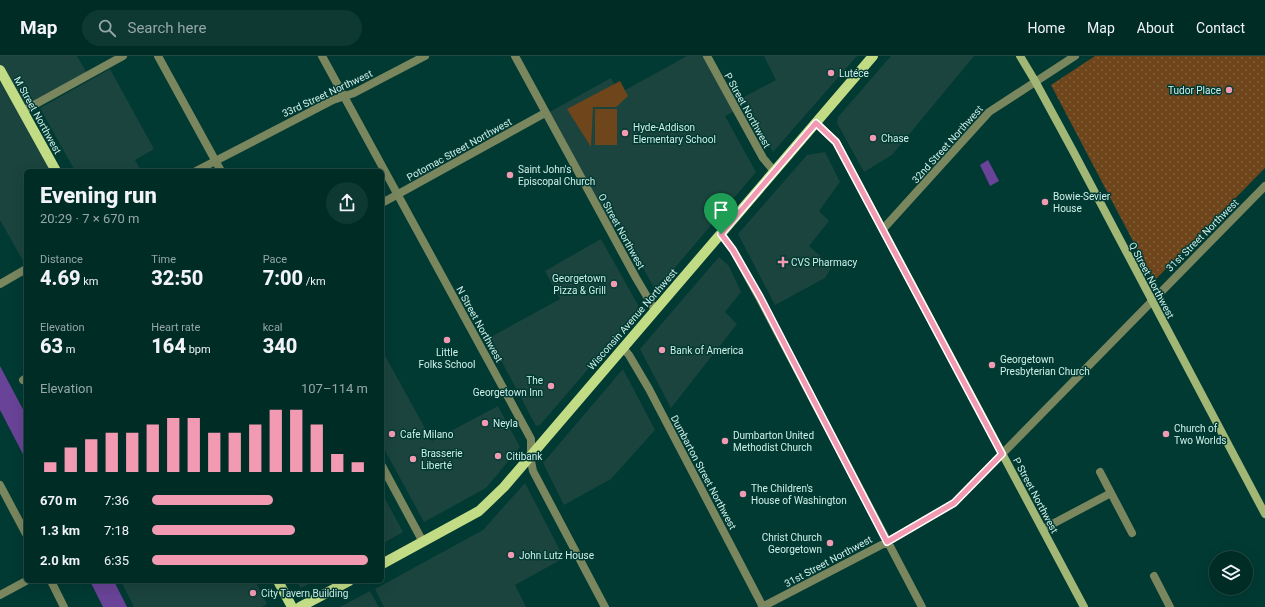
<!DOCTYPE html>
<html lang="en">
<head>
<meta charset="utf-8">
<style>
	body { margin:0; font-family:Roboto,sans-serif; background:#0e3832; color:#f1f3f6; height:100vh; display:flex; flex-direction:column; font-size:15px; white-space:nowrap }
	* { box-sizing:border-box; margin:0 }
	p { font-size:13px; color:#95a7a7 }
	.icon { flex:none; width:22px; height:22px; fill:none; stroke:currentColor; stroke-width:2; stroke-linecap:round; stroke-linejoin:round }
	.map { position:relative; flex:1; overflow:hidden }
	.sheet { position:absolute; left:24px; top:113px; width:360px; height:414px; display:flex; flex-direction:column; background:#002c26; border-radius:6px; box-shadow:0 4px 16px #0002,0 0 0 1px #224843 }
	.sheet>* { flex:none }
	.tools { position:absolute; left:1209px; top:495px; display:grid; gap:8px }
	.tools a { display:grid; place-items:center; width:44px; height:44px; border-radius:50%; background:#002c26; box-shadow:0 4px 16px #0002,0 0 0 1px #224843; font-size:20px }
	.pin { position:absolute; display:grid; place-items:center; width:34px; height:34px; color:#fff; margin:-41px -17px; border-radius:50% 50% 50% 0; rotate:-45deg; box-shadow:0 0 4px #0007 }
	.pin .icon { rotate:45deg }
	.round { display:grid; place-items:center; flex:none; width:42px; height:42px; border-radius:21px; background:#0e3832 }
	.summary { display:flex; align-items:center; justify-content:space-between; height:68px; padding:0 16px }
	h1 { font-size:22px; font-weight:800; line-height:30px }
	.stats { display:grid; grid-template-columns:repeat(3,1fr); gap:6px; height:68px; padding:4px 16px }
	.stats div { display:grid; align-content:center }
	.stats b { font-size:20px; font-weight:800 }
	.stats small { font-size:11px; font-weight:400 }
	.stats p { font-size:11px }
	.chart { height:112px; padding:8px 16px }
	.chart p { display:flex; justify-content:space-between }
	.chart svg { width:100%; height:72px; margin-top:4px; stroke:#f19ab1; stroke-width:6 }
	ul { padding:0 16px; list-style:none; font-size:13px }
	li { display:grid; grid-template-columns:64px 48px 1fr; align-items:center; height:30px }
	li i { height:10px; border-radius:5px; background:#f19ab1 }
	header { display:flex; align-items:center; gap:24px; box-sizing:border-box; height:56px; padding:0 20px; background:#002c26; border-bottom:1px solid #224843 }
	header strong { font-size:19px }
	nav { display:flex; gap:22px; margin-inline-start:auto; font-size:14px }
	.search { width:280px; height:36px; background:#0e3832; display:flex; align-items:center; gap:10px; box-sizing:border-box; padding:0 14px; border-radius:22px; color:#95a7a7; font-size:15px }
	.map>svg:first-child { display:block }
	.built { fill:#1b443e }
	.green { fill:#6f451c }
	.garden { fill:url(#garden-dots) }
	.water { fill:#694397 }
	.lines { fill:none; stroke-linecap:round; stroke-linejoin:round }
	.street { stroke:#79865e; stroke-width:8 }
	.secondary { stroke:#a2b675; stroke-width:8 }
	.primary { stroke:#c2dc86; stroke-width:10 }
	.route-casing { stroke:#fff; stroke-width:8 }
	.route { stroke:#f19ab1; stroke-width:5 }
	.poi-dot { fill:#f19ab1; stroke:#003a33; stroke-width:1.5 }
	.labels { text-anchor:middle; stroke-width:3; stroke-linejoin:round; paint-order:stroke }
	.poi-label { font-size:10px; fill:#cff0e9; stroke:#003a33; text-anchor:start }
	.street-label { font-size:10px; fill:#cff0e9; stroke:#003a33 }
</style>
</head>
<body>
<header>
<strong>Map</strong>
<div class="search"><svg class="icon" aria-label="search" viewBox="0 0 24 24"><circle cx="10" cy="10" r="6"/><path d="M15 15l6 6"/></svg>Search here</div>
<nav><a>Home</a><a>Map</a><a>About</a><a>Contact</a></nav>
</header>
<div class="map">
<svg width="1265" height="551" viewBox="0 0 1265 551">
	<defs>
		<pattern id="garden-dots" width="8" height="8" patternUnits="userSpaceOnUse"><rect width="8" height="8" fill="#6f451c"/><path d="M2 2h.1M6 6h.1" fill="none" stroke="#82603d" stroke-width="1.8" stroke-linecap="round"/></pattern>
	</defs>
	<rect width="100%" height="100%" fill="#003a33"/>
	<path class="built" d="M 0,0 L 77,0 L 88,19 L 23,55 L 56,115 L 26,115 L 26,210 L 0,164 L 0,27 L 5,24 L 0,14 Z
		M 687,0 L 707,0 L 737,54 L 725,60 L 756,116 L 657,233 L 654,232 L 620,169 L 610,174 L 546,58 L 611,22 L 620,37 Z
		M 764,0 L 857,0 L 773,96 L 742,42 L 776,24 Z
		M 891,0 L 974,0 L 892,99 L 864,116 L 837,67 L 838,61 Z
		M 110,13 L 154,93 L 135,104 L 141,115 L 75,115 L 40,52 Z
		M 825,96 L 840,126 L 819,155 L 829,165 L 809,190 L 832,210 L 825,222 L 775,249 L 738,178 L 807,99 Z
		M 601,183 L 638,249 L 638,255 L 540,369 L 536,370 L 489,282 L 560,243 L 545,215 Z
		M 719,201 L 729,210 L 741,236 L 725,256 L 737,268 L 671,352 L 640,293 Z
		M 382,294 L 432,385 L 498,350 L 520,391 L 486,432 L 424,466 L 382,389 Z
		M 623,313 L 655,374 L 611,423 L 564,449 L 543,407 Z
		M 525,427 L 564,502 L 515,529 L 526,551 L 384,551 L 375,533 L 483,474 Z
		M 382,437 L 403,476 L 382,488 Z
		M 121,525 L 255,525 L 267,548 L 262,551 L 134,551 Z
		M 296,525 L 314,525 L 301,532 Z
		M 370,535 L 379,551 L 340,551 Z"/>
	<path class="green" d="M 620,25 L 628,40 L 616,51 L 593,51 L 591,91 L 567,53 Z
		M 595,53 L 617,53 L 617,89 L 595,89 Z"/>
	<path class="garden" d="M 1095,0 L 1265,0 L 1265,112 L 1154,225 L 1051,29 Z"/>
	<path class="water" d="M 988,104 L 999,125 L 990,130 L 980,109 Z
		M 0,310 L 26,359 L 26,404 L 0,354 Z
		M 90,525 L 114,525 L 127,551 L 103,551 Z"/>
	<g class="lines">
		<path class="street" d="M 158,0 L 221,115
			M 322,0 L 531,383 L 531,405 L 533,415 L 605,551
			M 515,0 L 636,222 L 655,254
			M 707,0 L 763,102 L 774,115
			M 23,55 L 123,0
			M 196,115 L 333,44 L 354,37 L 425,0
			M 382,147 L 545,57
			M 883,173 L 989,56 L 1075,0
			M 721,178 L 733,194 L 759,241 L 922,551
			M 0,228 L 26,213
			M 623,292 L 629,299 L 649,333 L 763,551
			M 23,324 L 26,322
			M 382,410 L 423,486
			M 1100,416 L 1132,477
			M 0,429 L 26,478
			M 1043,473 L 1111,437
			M 1154,520 L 1170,551
			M 51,525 L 64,551
			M 0,539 L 26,525
			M 762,551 L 887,486 L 954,447 L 1265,130"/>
		<path class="secondary" d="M 1020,0 L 1035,25 L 1073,95 L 1265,458
			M 816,67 L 836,86 L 1084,551"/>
		<path class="primary" d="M 0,14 L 56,115
			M 382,508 L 479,455 L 504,431 L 873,0
			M 278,525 L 292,551
			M 300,551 L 349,525"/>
	</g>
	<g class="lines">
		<g class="route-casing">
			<path id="route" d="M 816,67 L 836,86 L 1002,398 L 954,447 L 887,486 L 760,241 L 733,194 L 721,178 Z"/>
		</g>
		<use href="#route" class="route"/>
	</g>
	<g class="poi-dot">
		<circle cx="831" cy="17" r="4"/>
		<circle cx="1229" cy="34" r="4"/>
		<circle cx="625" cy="77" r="4"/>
		<circle cx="873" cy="82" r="4"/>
		<circle cx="510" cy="119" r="4"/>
		<circle cx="1045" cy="146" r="4"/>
		<path d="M781 200h4v4h4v4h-4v4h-4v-4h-4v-4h4z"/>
		<circle cx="614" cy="228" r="4"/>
		<circle cx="447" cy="284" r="4"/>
		<circle cx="662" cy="294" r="4"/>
		<circle cx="992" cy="309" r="4"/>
		<circle cx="551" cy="330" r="4"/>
		<circle cx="485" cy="367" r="4"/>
		<circle cx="392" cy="378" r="4"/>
		<circle cx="1166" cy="378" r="4"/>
		<circle cx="725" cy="385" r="4"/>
		<circle cx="498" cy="400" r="4"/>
		<circle cx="413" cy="403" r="4"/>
		<circle cx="743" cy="438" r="4"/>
		<circle cx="830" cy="487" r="4"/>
		<circle cx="511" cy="499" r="4"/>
		<circle cx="253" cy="537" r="4"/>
	</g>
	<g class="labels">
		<g class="poi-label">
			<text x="839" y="21">Lutéce</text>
			<text x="1221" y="38" text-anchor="end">Tudor Place</text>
			<text x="633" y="75">Hyde-Addison<tspan x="633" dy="12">Elementary School</tspan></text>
			<text x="881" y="86">Chase</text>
			<text x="518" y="117">Saint John's<tspan x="518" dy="12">Episcopal Church</tspan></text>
			<text x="1053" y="144">Bowie-Sevier<tspan x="1053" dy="12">House</tspan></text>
			<text x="791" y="210">CVS Pharmacy</text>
			<text x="606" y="226" text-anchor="end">Georgetown<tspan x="606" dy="12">Pizza &amp; Grill</tspan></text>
			<text x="670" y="298">Bank of America</text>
			<text x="447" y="300" text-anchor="middle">Little<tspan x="447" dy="12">Folks School</tspan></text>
			<text x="1000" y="307">Georgetown<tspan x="1000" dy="12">Presbyterian Church</tspan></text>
			<text x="543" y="328" text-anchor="end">The<tspan x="543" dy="12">Georgetown Inn</tspan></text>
			<text x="493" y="371">Neyla</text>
			<text x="1174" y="376">Church of<tspan x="1174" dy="12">Two Worlds</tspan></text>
			<text x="400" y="382">Cafe Milano</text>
			<text x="733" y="383">Dumbarton United<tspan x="733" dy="12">Methodist Church</tspan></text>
			<text x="421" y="401">Brasserie<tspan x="421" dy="12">Liberté</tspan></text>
			<text x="506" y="404">Citibank</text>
			<text x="751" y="436">The Children's<tspan x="751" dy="12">House of Washington</tspan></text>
			<text x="822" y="485" text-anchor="end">Christ Church<tspan x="822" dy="12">Georgetown</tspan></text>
			<text x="519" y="503">John Lutz House</text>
			<text x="261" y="541">City Tavern Building</text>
		</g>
		<g class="street-label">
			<text transform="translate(327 37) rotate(-25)" y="4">33rd Street Northwest</text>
			<text transform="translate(748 54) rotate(61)" y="4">P Street Northwest</text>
			<text transform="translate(38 59) rotate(61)" y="4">M Street Northwest</text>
			<text transform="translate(947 88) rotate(-48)" y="4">32nd Street Northwest</text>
			<text transform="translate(459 93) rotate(-29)" y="4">Potomac Street Northwest</text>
			<text transform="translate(622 175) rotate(61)" y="4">O Street Northwest</text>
			<text transform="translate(1202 179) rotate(-45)" y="4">31st Street Northwest</text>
			<text transform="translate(1152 224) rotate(62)" y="4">Q Street Northwest</text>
			<text transform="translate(632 263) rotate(-49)" y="4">Wisconsin Avenue Northwest</text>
			<text transform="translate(480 268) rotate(61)" y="4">N Street Northwest</text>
			<text transform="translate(704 416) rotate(62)" y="4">Dumbarton Street Northwest</text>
			<text transform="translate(1036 439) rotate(62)" y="4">P Street Northwest</text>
			<text transform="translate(828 505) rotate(-28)" y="4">31st Street Northwest</text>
		</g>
	</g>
</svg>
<div class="tools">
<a><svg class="icon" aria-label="layers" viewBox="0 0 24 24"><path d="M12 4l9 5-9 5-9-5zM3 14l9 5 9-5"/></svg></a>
</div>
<div class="pin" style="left:721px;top:178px;background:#1e9e55"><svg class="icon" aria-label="arrive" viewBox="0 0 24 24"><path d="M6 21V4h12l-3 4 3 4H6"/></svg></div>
<section class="sheet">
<div class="summary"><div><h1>Evening run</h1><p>20:29 · 7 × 670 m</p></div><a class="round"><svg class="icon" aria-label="share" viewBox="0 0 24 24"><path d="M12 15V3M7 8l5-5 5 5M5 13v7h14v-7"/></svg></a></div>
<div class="stats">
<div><p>Distance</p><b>4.69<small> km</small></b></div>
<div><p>Time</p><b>32:50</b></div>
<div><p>Pace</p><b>7:00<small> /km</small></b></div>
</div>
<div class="stats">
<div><p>Elevation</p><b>63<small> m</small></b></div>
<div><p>Heart rate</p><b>164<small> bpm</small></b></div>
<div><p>kcal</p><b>340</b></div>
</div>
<div class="chart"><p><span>Elevation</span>107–114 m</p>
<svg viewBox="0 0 160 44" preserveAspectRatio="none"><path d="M5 44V38M15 44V29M25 44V24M35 44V20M45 44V20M55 44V15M65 44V11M75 44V11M85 44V20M95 44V20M105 44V15M115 44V6M125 44V6M135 44V15M145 44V33M155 44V38"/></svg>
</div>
<ul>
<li><b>670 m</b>7:36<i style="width:56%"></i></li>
<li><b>1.3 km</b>7:18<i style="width:66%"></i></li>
<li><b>2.0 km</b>6:35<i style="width:100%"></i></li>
</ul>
</section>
</div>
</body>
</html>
